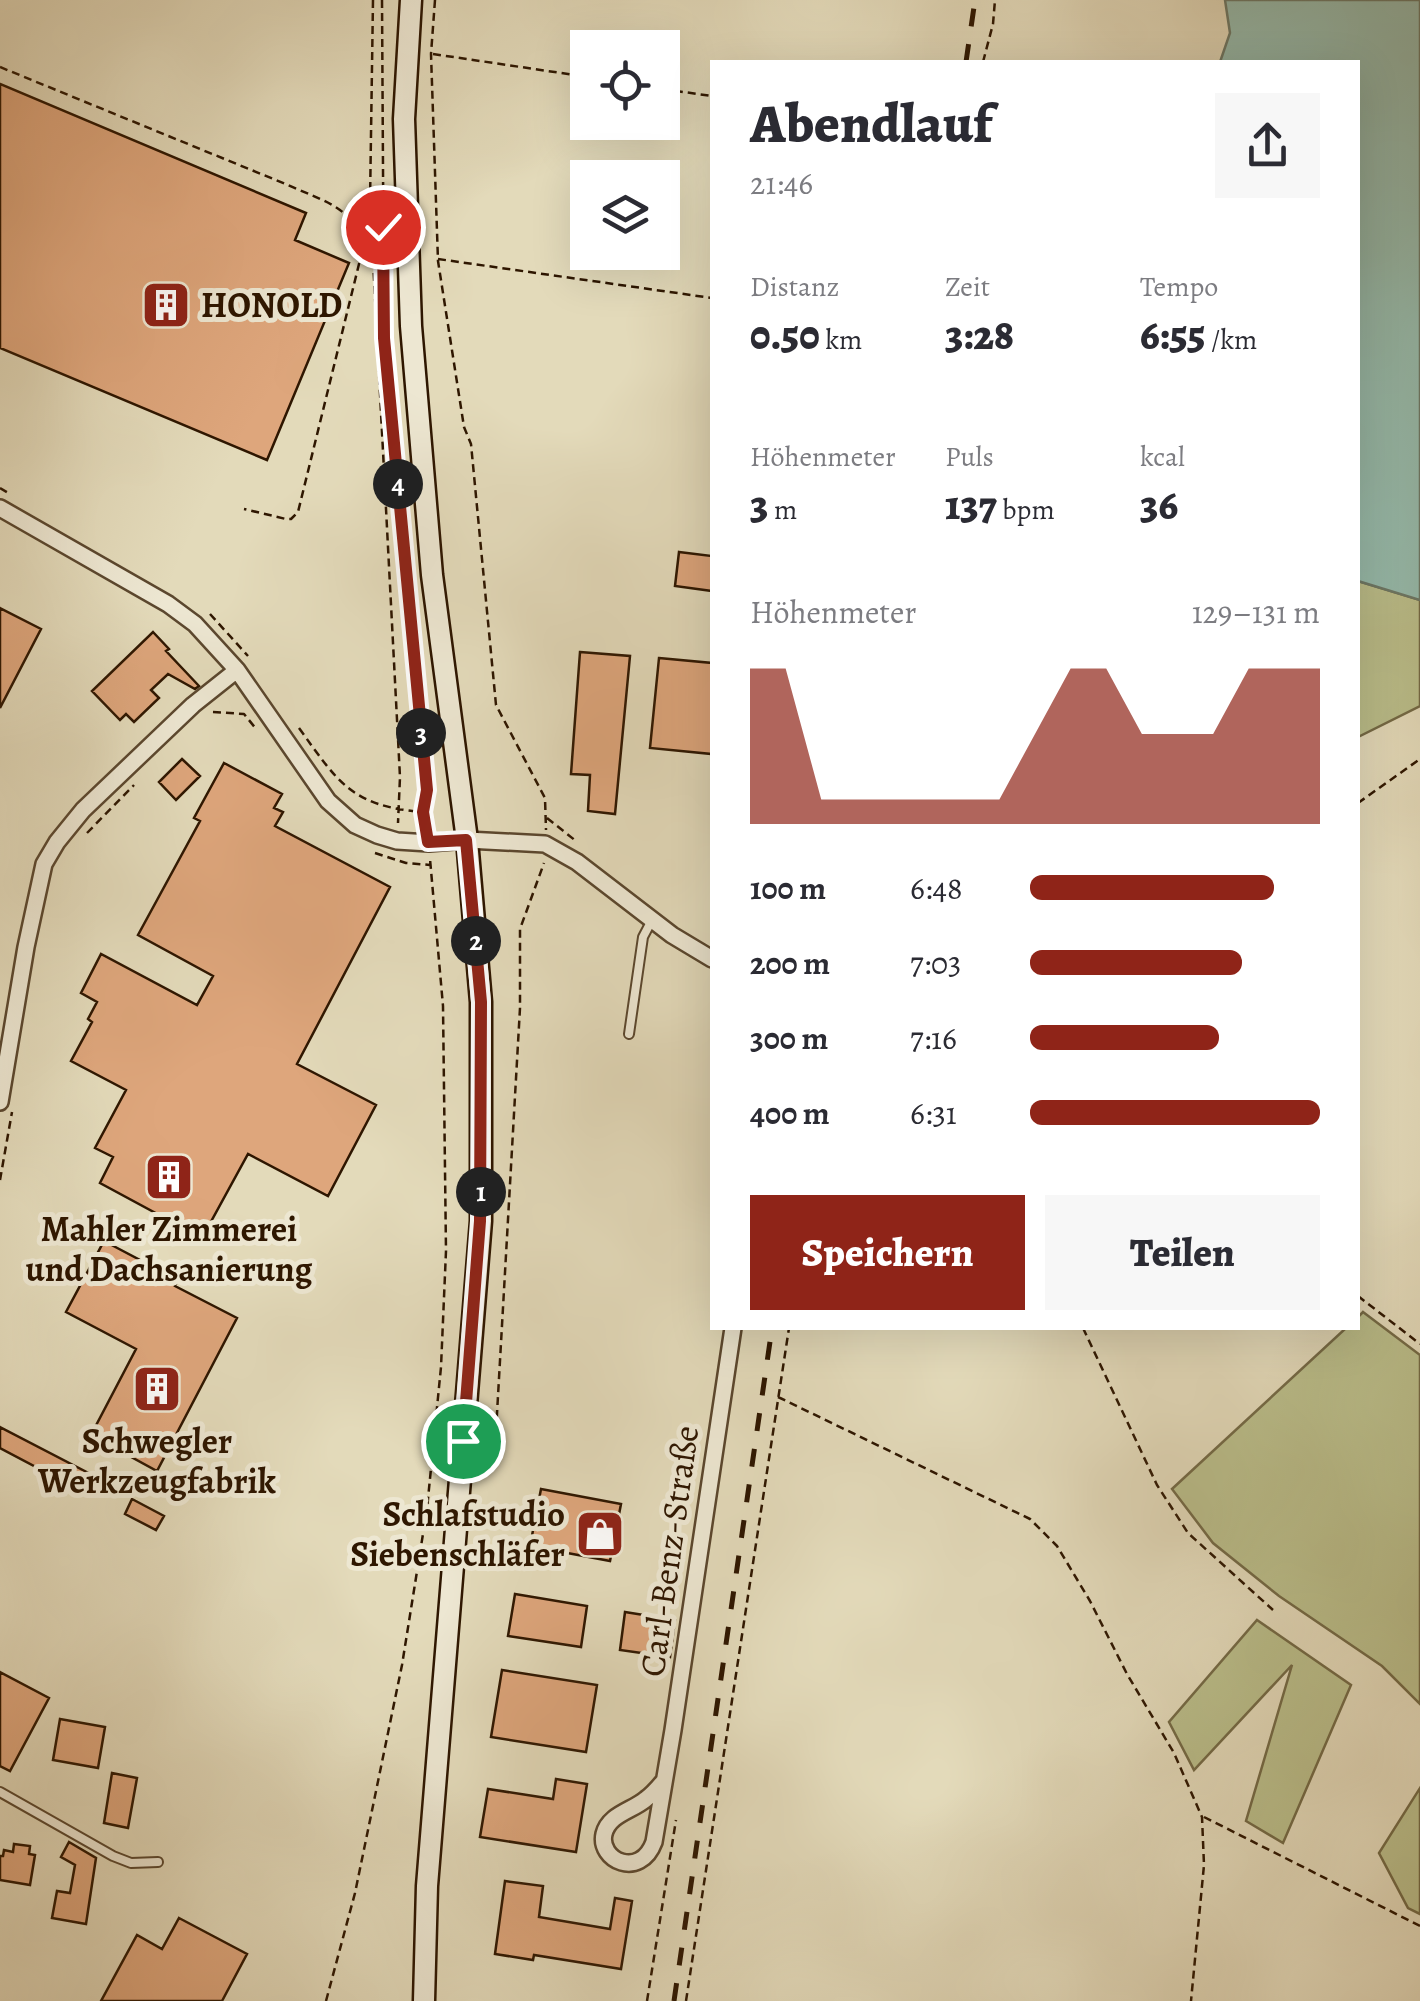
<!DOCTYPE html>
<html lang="de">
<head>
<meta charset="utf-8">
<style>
	body { margin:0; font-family:Alegreya,serif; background:#f7f7f7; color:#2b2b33; height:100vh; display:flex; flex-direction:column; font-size:38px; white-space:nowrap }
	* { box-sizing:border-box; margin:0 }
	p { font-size:32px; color:#7c7c81 }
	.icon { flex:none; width:55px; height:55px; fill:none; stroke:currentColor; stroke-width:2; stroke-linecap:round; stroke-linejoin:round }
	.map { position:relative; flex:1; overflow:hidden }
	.drawer { position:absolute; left:710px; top:60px; width:650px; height:1270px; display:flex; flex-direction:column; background:#fff; border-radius:0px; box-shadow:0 10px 40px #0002 }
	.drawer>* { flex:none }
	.buttons { position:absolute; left:570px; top:30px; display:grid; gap:20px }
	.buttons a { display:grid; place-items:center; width:110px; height:110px; border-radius:0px; background:#fff; box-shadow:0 10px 40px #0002; font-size:50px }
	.pin { position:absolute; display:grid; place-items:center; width:85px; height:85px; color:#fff; margin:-42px; border:5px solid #fff; border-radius:50%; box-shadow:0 2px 10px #0007 }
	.km { position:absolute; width:50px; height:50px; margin:-25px; border-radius:50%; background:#222; color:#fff; font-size:28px; line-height:50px; text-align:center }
	.round { display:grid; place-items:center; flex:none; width:105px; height:105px; border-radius:0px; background:#f7f7f7 }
	.head { display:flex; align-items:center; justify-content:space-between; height:170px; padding:0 40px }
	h1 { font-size:55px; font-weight:800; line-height:75px }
	.metrics { display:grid; grid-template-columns:repeat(3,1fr); gap:15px; height:170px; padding:10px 40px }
	.metrics div { display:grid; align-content:center }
	.metrics b { font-size:42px; font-weight:800 }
	.metrics small { font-size:28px; font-weight:400 }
	.metrics p { font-size:28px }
	.chart { height:280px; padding:20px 40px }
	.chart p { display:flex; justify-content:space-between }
	.chart svg { width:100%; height:180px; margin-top:10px; fill:#8f2418; opacity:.7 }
	.action { display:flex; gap:20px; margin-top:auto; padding:20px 40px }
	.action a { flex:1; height:115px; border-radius:0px; background:#8f2418; color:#fff; font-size:40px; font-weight:800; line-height:115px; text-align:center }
	.action a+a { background:#f7f7f7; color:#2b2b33 }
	ul { padding:0 40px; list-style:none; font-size:32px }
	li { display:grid; grid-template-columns:160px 120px 1fr; align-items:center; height:75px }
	li i { height:25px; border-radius:12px; background:#8f2418 }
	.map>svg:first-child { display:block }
	.green { fill:#babe8b; stroke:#746a46; stroke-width:2.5 }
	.water { fill:#95bbad; stroke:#6c7968; stroke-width:2.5 }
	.building { fill:#dea67c; stroke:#2e1600; stroke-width:2.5 }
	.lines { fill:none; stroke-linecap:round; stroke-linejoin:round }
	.lane-casing { stroke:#5b472e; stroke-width:12 }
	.street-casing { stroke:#5b472e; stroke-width:20 }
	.secondary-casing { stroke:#2e1600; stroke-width:25 }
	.path { stroke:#2e1600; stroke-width:2.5; stroke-dasharray:8 5; stroke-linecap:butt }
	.lane { stroke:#ede7d2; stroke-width:8 }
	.street { stroke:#ede7d2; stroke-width:15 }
	.secondary { stroke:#ede7d2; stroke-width:20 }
	.rail { stroke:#2e1600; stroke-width:5; stroke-dasharray:18 18; stroke-linecap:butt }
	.route-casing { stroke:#fff; stroke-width:20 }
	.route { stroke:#8f2418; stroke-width:12 }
	.labels { text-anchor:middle; stroke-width:10; stroke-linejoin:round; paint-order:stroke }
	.poi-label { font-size:35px; font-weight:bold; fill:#2e1600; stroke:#ede7d2 }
	.street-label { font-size:35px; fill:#2e1600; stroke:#ede7d2 }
</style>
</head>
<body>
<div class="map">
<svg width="1420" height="2001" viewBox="0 0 1420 2001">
	<rect width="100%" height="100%" fill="#e3daba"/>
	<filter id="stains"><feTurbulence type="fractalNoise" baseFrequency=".002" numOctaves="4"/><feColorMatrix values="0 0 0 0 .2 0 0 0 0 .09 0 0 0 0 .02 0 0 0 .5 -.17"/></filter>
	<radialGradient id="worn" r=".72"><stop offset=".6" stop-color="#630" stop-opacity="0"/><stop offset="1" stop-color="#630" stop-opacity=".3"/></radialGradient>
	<path class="green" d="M 1358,581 L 1420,600 L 1420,706 L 1358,737 Z
		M 1363,1312 L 1420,1355 L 1420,1704 L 1382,1666 L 1279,1596 L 1213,1543 L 1172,1489 L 1346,1328 L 1358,1328 L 1358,1317 Z
		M 1257,1620 L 1351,1685 L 1283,1843 L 1246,1821 L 1292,1665 L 1194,1770 L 1169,1722 Z
		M 1420,1788 L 1420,1914 L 1408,1908 L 1379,1853 Z"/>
	<path class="water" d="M 1225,0 L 1420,0 L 1420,600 L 1358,581 L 1358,62 L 1220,62 L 1230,33 Z"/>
	<path class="building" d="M 0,84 L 306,213 L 295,240 L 349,263 L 267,460 L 0,348 Z
		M 679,552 L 712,556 L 712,591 L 675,586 Z
		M 0,608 L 41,629 L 0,708 Z
		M 153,632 L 169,649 L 166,651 L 199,686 L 195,689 L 168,674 L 151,690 L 159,698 L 134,722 L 126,714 L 120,720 L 92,691 Z
		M 580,652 L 630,656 L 615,814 L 588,811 L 590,775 L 571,774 Z
		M 659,658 L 712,663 L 712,754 L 650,748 Z
		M 182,759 L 200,776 L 176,800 L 159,782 Z
		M 224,763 L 282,794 L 274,808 L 283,812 L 275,826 L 390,887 L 297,1064 L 376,1105 L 328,1196 L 248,1154 L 202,1238 L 100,1183 L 113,1157 L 95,1148 L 126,1090 L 71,1061 L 92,1022 L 88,1019 L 97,1002 L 81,993 L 101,954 L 197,1005 L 213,976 L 138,935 L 200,821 L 194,818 Z
		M 104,1241 L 178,1280 L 175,1286 L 237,1318 L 157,1471 L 91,1435 L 136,1349 L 66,1312 Z
		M 0,1427 L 100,1479 L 91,1496 L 0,1448 Z
		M 541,1489 L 621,1504 L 610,1561 L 530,1546 Z
		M 132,1499 L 164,1516 L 156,1530 L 125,1514 Z
		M 515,1594 L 587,1606 L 581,1647 L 508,1636 Z
		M 625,1612 L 675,1620 L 670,1657 L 620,1650 Z
		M 502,1670 L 597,1685 L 586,1752 L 491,1737 Z
		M 0,1672 L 49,1698 L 10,1771 L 0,1766 Z
		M 60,1719 L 105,1727 L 98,1768 L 53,1760 Z
		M 112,1773 L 137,1778 L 128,1828 L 104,1823 Z
		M 556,1779 L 587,1784 L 576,1852 L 480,1837 L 488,1789 L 553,1799 Z
		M 69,1842 L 96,1858 L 86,1924 L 52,1918 L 57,1891 L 70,1893 L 75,1865 L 61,1857 Z
		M 14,1844 L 30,1846 L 29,1854 L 35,1855 L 30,1885 L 0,1880 L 0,1856 L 3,1856 L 4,1850 L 13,1852 Z
		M 505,1881 L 543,1886 L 539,1917 L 610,1929 L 615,1898 L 632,1901 L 621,1969 L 534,1955 L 533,1960 L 495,1954 Z
		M 179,1918 L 247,1954 L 222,2001 L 101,2001 L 137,1935 L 162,1949 Z"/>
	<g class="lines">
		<g class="lane-casing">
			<path id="lane" d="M 629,1034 L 643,937 L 652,920
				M 0,1792 L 113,1856 L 131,1863 L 158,1862"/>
		</g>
		<g class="street-casing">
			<path id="street" d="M 0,508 L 168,604 L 195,624 L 237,670 L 328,801 L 355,825 L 377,835 L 397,841 L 429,843 L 467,840 L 545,844 L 577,862 L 672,935 L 712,959
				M 0,1102 L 26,947 L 44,864 L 57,842 L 83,810 L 193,705 L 237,670
				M 663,1782 C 658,1788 653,1794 646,1799 C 632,1811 609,1814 604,1834 C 598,1860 640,1880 654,1842 L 673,1730 L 733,1328"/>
		</g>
		<g class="secondary-casing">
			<path id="secondary" d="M 411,0 L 404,119 L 411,326 L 432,575 L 467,840 L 481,1002 L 481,1221 L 427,1886 L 424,2001"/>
		</g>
		<path class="path" d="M 373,0 L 370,202 L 400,777 L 398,823
			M 382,0 L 384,337 L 427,790 L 423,812 L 426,826
			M 435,0 L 431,54 L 438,261 L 464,427 L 471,444 L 496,705 L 545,798 L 546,830
			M 433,54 L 588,77
			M 983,62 L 993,24 L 995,0
			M 0,67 L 288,185 C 325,202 366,210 360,260 L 298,512 L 291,519 L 286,519 L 244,509
			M 662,89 L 712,96
			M 438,259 L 712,298
			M 0,488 L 10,494
			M 210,614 L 248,656
			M 213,712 L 244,714 L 257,730
			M 299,728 C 338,782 351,806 422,812
			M 1358,803 L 1420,759
			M 547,818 L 576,841
			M 87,833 L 134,785
			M 375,853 L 406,863 L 430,865
			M 0,1180 L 12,1112
			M 1358,1296 L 1420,1344
			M 1083,1328 L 1157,1485 L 1188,1533 L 1273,1610
			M 778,1397 L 1030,1519 L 1057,1546 L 1090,1601 L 1127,1674 L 1174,1753 L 1202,1817 L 1204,1865 L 1191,2001
			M 496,1431 L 520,1008 L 520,929 L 544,863
			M 1204,1817 L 1420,1926
			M 326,2001 L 355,1893 L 402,1665 L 427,1509 L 441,1367 L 446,1251 L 443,1006 L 430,859
			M 647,2001 L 676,1820
			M 686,2001 L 789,1328"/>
		<use href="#lane" class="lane"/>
		<use href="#street" class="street"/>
		<use href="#secondary" class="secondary"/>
		<path class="rail" d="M 966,62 L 975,0
			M 674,2001 L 772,1328"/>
	</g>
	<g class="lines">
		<g class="route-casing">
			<path id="route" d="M 383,227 L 384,338 L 427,790 L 423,812 L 428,842 L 466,840 L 481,1002 L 480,1221 L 463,1441"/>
		</g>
		<use href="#route" class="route"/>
	</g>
	<defs>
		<g id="building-square" transform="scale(2.5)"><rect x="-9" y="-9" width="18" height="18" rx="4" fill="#8f2418" stroke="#ede7d2"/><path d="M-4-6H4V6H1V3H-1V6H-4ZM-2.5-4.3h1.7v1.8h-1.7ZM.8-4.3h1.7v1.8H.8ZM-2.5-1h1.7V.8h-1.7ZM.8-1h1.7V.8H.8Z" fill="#fff"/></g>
		<g id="shop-square" transform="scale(2.5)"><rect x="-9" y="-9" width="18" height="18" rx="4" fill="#8f2418" stroke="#ede7d2"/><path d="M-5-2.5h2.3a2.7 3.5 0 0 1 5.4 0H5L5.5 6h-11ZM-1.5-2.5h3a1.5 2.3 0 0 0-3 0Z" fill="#fff"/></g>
	</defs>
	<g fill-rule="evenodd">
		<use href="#building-square" x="166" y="305"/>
		<use href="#building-square" x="169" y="1177"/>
		<use href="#building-square" x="157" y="1389"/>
		<use href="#shop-square" x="600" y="1534"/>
	</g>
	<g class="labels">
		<g class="poi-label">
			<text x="201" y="317" text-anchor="start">HONOLD</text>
			<text x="169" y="1241">Mahler Zimmerei<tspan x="169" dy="40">und Dachsanierung</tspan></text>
			<text x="157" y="1453">Schwegler<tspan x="157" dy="40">Werkzeugfabrik</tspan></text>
			<text x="565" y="1526" text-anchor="end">Schlafstudio<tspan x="565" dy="40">Siebenschläfer</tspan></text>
		</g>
		<g class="street-label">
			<text transform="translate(669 1551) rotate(-82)" y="12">Carl-Benz-Straße</text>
		</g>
	</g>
	<rect width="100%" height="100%" filter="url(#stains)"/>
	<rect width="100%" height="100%" fill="url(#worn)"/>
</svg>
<div class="buttons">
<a><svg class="icon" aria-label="locate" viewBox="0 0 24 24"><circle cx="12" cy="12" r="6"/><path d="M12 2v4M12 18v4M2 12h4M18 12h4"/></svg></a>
<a><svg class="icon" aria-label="layers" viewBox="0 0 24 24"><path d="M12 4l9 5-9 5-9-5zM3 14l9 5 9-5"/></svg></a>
</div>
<div class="pin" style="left:463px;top:1441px;background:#1e9e55"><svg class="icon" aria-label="arrive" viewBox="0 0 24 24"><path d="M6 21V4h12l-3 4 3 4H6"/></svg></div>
<div class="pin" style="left:383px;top:227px;background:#d93025"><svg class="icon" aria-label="check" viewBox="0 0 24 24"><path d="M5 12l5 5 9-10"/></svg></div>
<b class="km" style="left:481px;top:1192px">1</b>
<b class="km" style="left:476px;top:941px">2</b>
<b class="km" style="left:421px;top:733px">3</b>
<b class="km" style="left:398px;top:484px">4</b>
<section class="drawer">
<div class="head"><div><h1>Abendlauf</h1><p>21:46</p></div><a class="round"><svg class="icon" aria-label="share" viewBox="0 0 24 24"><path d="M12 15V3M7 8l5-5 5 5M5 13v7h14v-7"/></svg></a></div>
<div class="metrics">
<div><p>Distanz</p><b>0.50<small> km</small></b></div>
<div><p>Zeit</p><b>3:28</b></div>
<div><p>Tempo</p><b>6:55<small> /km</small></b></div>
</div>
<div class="metrics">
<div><p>Höhenmeter</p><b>3<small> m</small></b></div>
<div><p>Puls</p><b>137<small> bpm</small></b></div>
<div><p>kcal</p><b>36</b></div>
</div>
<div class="chart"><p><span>Höhenmeter</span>129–131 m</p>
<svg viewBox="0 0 160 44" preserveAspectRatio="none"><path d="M0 44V6L10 6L20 38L30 38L40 38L50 38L60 38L70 38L80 22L90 6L100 6L110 22L120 22L130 22L140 6L150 6L160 6V44z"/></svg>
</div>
<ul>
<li><b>100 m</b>6:48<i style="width:84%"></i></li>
<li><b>200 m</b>7:03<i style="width:73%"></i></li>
<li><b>300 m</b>7:16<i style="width:65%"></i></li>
<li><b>400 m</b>6:31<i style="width:100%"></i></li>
</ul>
<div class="action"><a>Speichern</a><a>Teilen</a></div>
</section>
</div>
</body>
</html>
